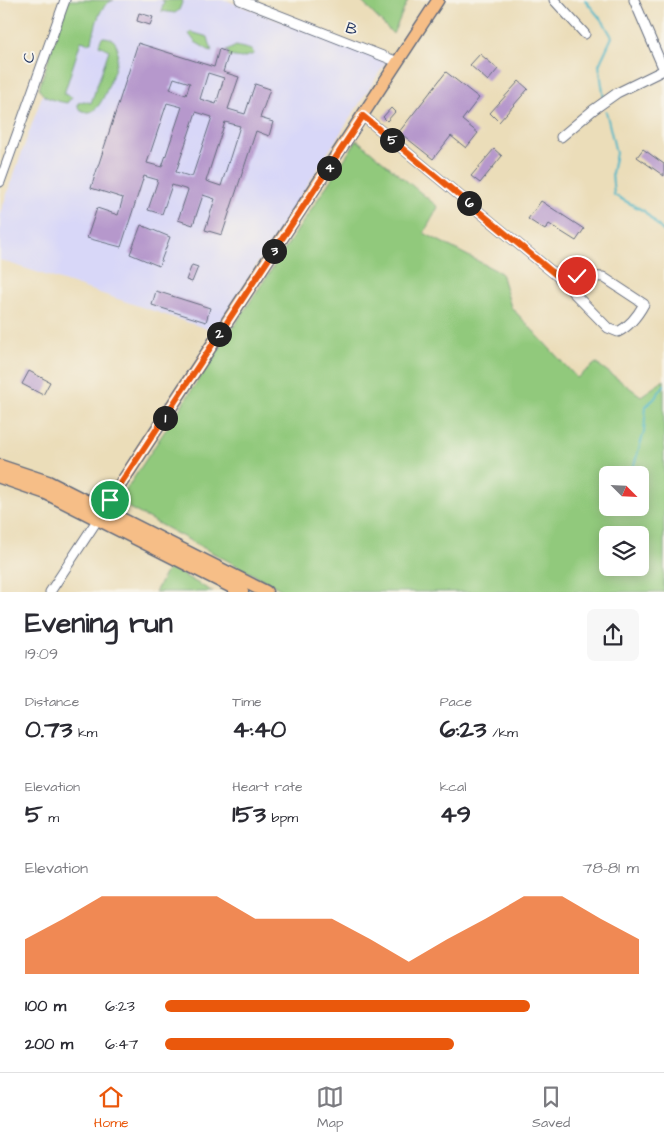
<!DOCTYPE html>
<html lang="en">
<head>
<meta charset="utf-8">
<style>
	body { margin:0; font-family:"Architects Daughter",sans-serif; background:#f7f7f7; color:#2b2b33; height:100vh; display:flex; flex-direction:column; font-size:19px; white-space:nowrap }
	* { box-sizing:border-box; margin:0 }
	p { font-size:16px; color:#7c7c81 }
	.icon { flex:none; width:28px; height:28px; fill:none; stroke:currentColor; stroke-width:2; stroke-linecap:round; stroke-linejoin:round }
	.map { position:relative; height:592px; overflow:hidden }
	.panel { display:flex; flex-direction:column; background:#fff; flex:1 }
	.panel>* { flex:none }
	.needle { width:32px; rotate:114deg }
	.buttons { position:absolute; left:599px; top:466px; display:grid; gap:10px }
	.buttons a { display:grid; place-items:center; width:50px; height:50px; border-radius:8px; background:#fff; box-shadow:0 2px 12px #0003; font-size:25px }
	.pin { position:absolute; display:grid; place-items:center; width:42px; height:42px; color:#fff; margin:-21px; border:2px solid #fff; border-radius:50%; box-shadow:0 1px 5px #0007 }
	.km { position:absolute; width:25px; height:25px; margin:-12px; border-radius:50%; background:#222; color:#fff; font-size:14px; line-height:25px; text-align:center }
	.round { display:grid; place-items:center; flex:none; width:52px; height:52px; border-radius:8px; background:#f7f7f7 }
	.summary { display:flex; align-items:center; justify-content:space-between; height:85px; padding:0 25px }
	h1 { font-size:28px; font-weight:700; line-height:38px }
	.figures { display:grid; grid-template-columns:repeat(3,1fr); gap:8px; height:85px; padding:5px 25px }
	.figures div { display:grid; align-content:center }
	.figures b { font-size:25px; font-weight:700 }
	.figures small { font-size:14px; font-weight:400 }
	.figures p { font-size:14px }
	.chart { height:140px; padding:10px 25px }
	.chart p { display:flex; justify-content:space-between }
	.chart svg { width:100%; height:90px; margin-top:5px; fill:#ea580c; opacity:.7 }
	ul { padding:0 25px; list-style:none; font-size:16px }
	li { display:grid; grid-template-columns:80px 60px 1fr; align-items:center; height:38px }
	li i { height:12px; border-radius:6px; background:#ea580c }
	.tab-bar { display:flex; justify-content:space-around; align-items:center; height:70px; border-top:1px solid #e1e1e2; background:#fff; font-size:14px; color:#7c7c81 }
	.tab-bar a { display:grid; justify-items:center; gap:2px }
	.tab-bar .selected { color:#ea580c }
	.map>svg:first-child { display:block }
	.built { fill:#d8d7f8 }
	.green { fill:#91c97b; stroke:#567c6c; fill-rule:evenodd }
	.lines { fill:none; stroke-linecap:round; stroke-linejoin:round }
	.stream { stroke:#4ab6c7; stroke-width:2 }
	.building { fill:#b698cc; fill-rule:evenodd }
	.minor-casing { stroke:#646c7e; stroke-width:11 }
	.major-casing { stroke:#646c7e; stroke-width:14 }
	.highway-casing { stroke:#646c7e; stroke-width:15 }
	.minor { stroke:#fff; stroke-width:9 }
	.major { stroke:#f6be87; stroke-width:11 }
	.highway { stroke:#f6be87; stroke-width:12 }
	.route-casing { stroke:#fff; stroke-width:10 }
	.route { stroke:#ea580c; stroke-width:6 }
	.labels { text-anchor:middle; stroke-width:4; stroke-linejoin:round; paint-order:stroke }
	.street-label { font-size:16px; fill:#1b2f5e; stroke:#f7f3e8 }
</style>
</head>
<body>
<div class="map">
<svg width="664" height="592" viewBox="0 0 664 592">
	<rect width="100%" height="100%" fill="#f7f3e8"/>
	<filter id="ink" filterUnits="userSpaceOnUse"><feTurbulence type="fractalNoise" baseFrequency=".02" numOctaves="2"/><feDisplacementMap in="SourceGraphic" scale="10" xChannelSelector="R" yChannelSelector="G"/><feConvolveMatrix kernelMatrix="1 2 1 2 8 2 1 2 1" color-interpolation-filters="sRGB"/></filter>
	<filter id="wash" filterUnits="userSpaceOnUse"><feTurbulence type="fractalNoise" baseFrequency=".0096" numOctaves="4" result="noise"/><feDisplacementMap in="SourceGraphic" scale="20" xChannelSelector="R" yChannelSelector="G"/><feGaussianBlur stdDeviation="1.12" result="paint"/><feColorMatrix in="noise" values="0 0 0 0 0 0 0 0 0 0 0 0 0 0 0 0 0 1.4 0 .05"/><feComposite in="paint" operator="in"/></filter>
	<g filter="url(#wash)">
		<rect width="100%" height="100%" fill="#ebddb9"/>
		<path class="built" d="M 76,0 L 226,0 L 386,62 L 214,331 L 0,260 L 0,214 Z"/>
		<path class="green" d="M 68,0 L 114,0 C 98,5 96,26 92,41 L 88,43 L 81,41 L 64,94 L 72,97 L 67,103 C 57,101 42,99 39,88 Z
			M 161,0 L 183,0 L 179,10 L 175,13 L 161,11 L 164,1 Z
			M 360,0 L 408,0 L 393,34 Z
			M 191,32 L 208,37 L 212,52 L 195,42 L 189,34 Z
			M 103,37 C 128,37 114,70 110,82 C 105,94 96,123 78,108 L 78,103 L 84,101 L 91,103 L 109,50 L 99,45 L 101,39 Z
			M 236,46 L 252,50 L 254,54 L 242,58 L 228,56 L 229,53 L 226,51 Z
			M 357,140 L 438,207 L 424,233 L 501,273 L 511,307 L 577,378 L 596,363 L 641,396 L 664,380 L 664,592 L 286,592 L 118,502 ZM 608,475 L 640,475 L 640,508 L 608,508 ZM 608,535 L 640,535 L 640,568 L 608,568 Z
			M 169,567 L 213,592 L 155,592 Z"/>
		<g class="lines">
			<path class="stream" d="M 585,0 L 604,23 L 612,37 L 599,65 L 604,99
				M 606,111 L 616,153 L 612,173 L 614,195 L 644,211 L 664,232
				M 631,475 L 644,432 L 646,406 L 655,398 L 664,385"/>
		</g>
		<g id="blocks">
			<path class="building" d="M 139,13 L 153,17 L 150,25 L 137,21 Z
				M 138,43 L 214,67 L 219,49 L 229,53 L 223,72 L 239,77 L 228,109 L 245,114 L 255,84 L 270,89 L 260,118 L 273,122 L 269,136 L 256,131 L 222,235 L 205,230 L 215,199 L 203,195 L 193,225 L 178,220 L 188,190 L 172,185 L 162,214 L 148,210 L 158,180 L 144,176 L 121,247 L 87,238 L 97,208 L 118,215 L 123,198 L 91,188 ZM 208,73 L 224,78 L 216,104 L 200,99 ZM 174,78 L 190,83 L 186,95 L 170,89 ZM 167,103 L 182,107 L 162,167 L 147,163 ZM 196,112 L 212,117 L 192,177 L 176,172 ZM 225,122 L 240,126 L 221,186 L 206,181 Z
				M 480,54 L 498,69 L 488,81 L 470,65 Z
				M 446,72 L 479,98 L 462,120 L 478,133 L 466,148 L 451,136 L 433,159 L 399,132 Z
				M 519,81 L 528,89 L 499,122 L 490,113 Z
				M 391,108 L 395,112 L 387,121 L 383,117 Z
				M 494,149 L 502,156 L 480,183 L 471,176 Z
				M 643,149 L 664,164 L 664,176 L 637,157 Z
				M 541,201 L 584,229 L 576,241 L 549,224 L 545,230 L 528,219 Z
				M 141,225 L 170,237 L 159,266 L 130,254 Z
				M 192,265 L 198,267 L 192,282 L 186,280 Z
				M 156,291 L 210,308 L 206,322 L 152,305 Z
				M 29,371 L 50,382 L 43,395 L 22,384 Z"/>
		</g>
	</g>
	<g filter="url(#ink)">
		<use href="#blocks" fill-opacity="0" stroke="#646c7e" stroke-width="1"/>
		<g class="lines">
			<g class="minor-casing">
				<path id="minor" d="M 240,0 L 398,62
					M 554,0 L 585,34
					M 634,0 L 664,70
					M 363,116 L 556,275 L 608,328 L 618,332 C 630,326 638,315 644,304 L 603,277 L 556,275
					M 561,137 L 593,110 L 617,93 L 664,70
					M 0,182 L 65,0
					M 50,592 L 98,519"/>
			</g>
			<g class="major-casing">
				<path id="major" d="M 99,517 L 438,0"/>
			</g>
			<g class="highway-casing">
				<path id="highway" d="M 0,466 L 48,482 L 266,592
					M 0,477 L 46,493 L 242,592"/>
			</g>
			<use href="#minor" class="minor"/>
			<use href="#major" class="major"/>
			<use href="#highway" class="highway"/>
		</g>
	</g>
	<g class="lines" filter="url(#ink)">
		<g class="route-casing">
			<path id="route" d="M 110,500 L 363,116 L 556,275 L 577,276"/>
		</g>
		<use href="#route" class="route"/>
	</g>
	<g class="labels">
		<g class="street-label">
			<text transform="translate(352 28) rotate(21)" y="6">B</text>
			<text transform="translate(28 57) rotate(-70)" y="6">C</text>
		</g>
	</g>
</svg>
<div class="buttons">
<a><svg class="needle" viewBox="-14 -14 28 28"><path d="M0-13l5 13h-10z" fill="#e53935"/><path d="M0 13l5-13h-10z" fill="#7c7c81"/></svg></a>
<a><svg class="icon" aria-label="layers" viewBox="0 0 24 24"><path d="M12 4l9 5-9 5-9-5zM3 14l9 5 9-5"/></svg></a>
</div>
<div class="pin" style="left:110px;top:500px;background:#1e9e55"><svg class="icon" aria-label="arrive" viewBox="0 0 24 24"><path d="M6 21V4h12l-3 4 3 4H6"/></svg></div>
<div class="pin" style="left:577px;top:276px;background:#d93025"><svg class="icon" aria-label="check" viewBox="0 0 24 24"><path d="M5 12l5 5 9-10"/></svg></div>
<b class="km" style="left:165px;top:418px">1</b>
<b class="km" style="left:219px;top:334px">2</b>
<b class="km" style="left:274px;top:251px">3</b>
<b class="km" style="left:329px;top:168px">4</b>
<b class="km" style="left:392px;top:140px">5</b>
<b class="km" style="left:469px;top:203px">6</b>
</div>
<section class="panel">
<div class="summary"><div><h1>Evening run</h1><p>19:09</p></div><a class="round"><svg class="icon" aria-label="share" viewBox="0 0 24 24"><path d="M12 15V3M7 8l5-5 5 5M5 13v7h14v-7"/></svg></a></div>
<div class="figures">
<div><p>Distance</p><b>0.73<small> km</small></b></div>
<div><p>Time</p><b>4:40</b></div>
<div><p>Pace</p><b>6:23<small> /km</small></b></div>
</div>
<div class="figures">
<div><p>Elevation</p><b>5<small> m</small></b></div>
<div><p>Heart rate</p><b>153<small> bpm</small></b></div>
<div><p>kcal</p><b>49</b></div>
</div>
<div class="chart"><p><span>Elevation</span>78–81 m</p>
<svg viewBox="0 0 160 44" preserveAspectRatio="none"><path d="M0 44V27L10 17L20 6L30 6L40 6L50 6L60 17L70 17L80 17L90 27L100 38L110 27L120 17L130 6L140 6L150 17L160 27V44z"/></svg>
</div>
<ul>
<li><b>100 m</b>6:23<i style="width:77%"></i></li>
<li><b>200 m</b>6:47<i style="width:61%"></i></li>
</ul>
</section>
<nav class="tab-bar">
<a class="selected"><svg class="icon" aria-label="home" viewBox="0 0 24 24"><path d="M3 11l9-7 9 7M6 9v11h12V9"/></svg>Home</a>
<a><svg class="icon" aria-label="map" viewBox="0 0 24 24"><path d="M3 6l6-2 6 2 6-2v14l-6 2-6-2-6 2zM9 4v14M15 6v14"/></svg>Map</a>
<a><svg class="icon" aria-label="saved" viewBox="0 0 24 24"><path d="M7 4h10v16l-5-4-5 4z"/></svg>Saved</a>
</nav>
</body>
</html>
